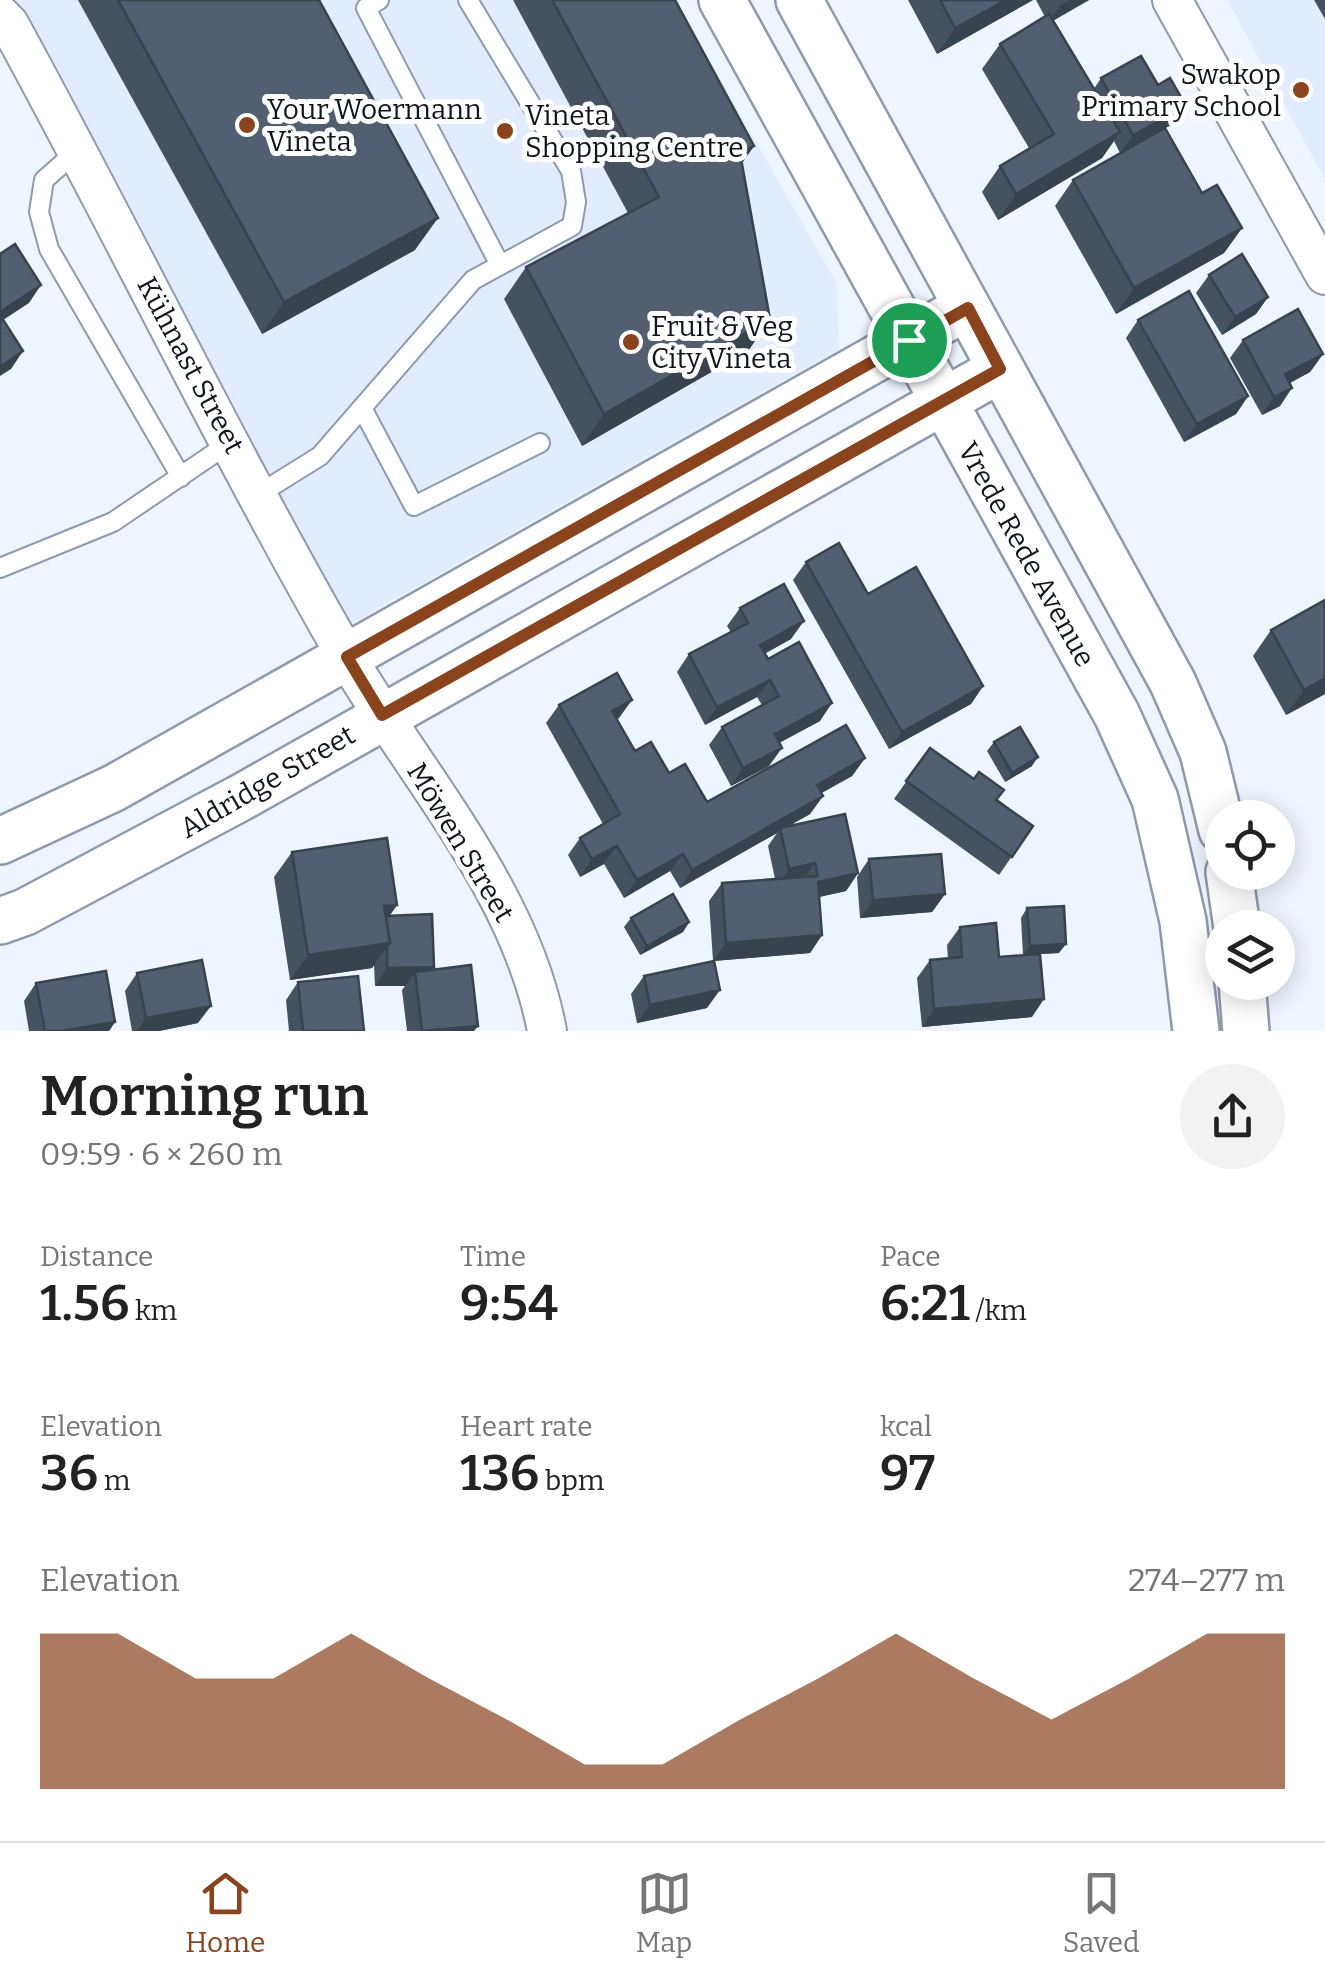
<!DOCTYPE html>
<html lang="en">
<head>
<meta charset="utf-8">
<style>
	body { margin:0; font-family:Bitter,serif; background:#f2f2f2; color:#222; height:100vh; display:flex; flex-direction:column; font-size:38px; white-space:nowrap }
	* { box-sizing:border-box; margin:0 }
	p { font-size:32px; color:#767676 }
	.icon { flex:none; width:55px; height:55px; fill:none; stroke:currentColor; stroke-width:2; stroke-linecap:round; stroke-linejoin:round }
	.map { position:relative; height:1031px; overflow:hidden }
	.side { display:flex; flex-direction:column; background:#fff; flex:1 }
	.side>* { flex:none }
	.fabs { position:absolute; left:1205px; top:800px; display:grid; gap:20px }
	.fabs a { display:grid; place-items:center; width:90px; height:90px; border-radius:50%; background:#fff; box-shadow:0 5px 25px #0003; font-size:50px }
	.pin { position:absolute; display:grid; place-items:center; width:85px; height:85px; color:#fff; margin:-42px; border:5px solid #fff; border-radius:50%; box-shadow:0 2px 10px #0007 }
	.round { display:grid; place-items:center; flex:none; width:105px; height:105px; border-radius:52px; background:#f2f2f2 }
	.headline { display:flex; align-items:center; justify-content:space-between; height:170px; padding:0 40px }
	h1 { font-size:55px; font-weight:600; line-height:75px }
	.stats { display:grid; grid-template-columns:repeat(3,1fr); gap:15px; height:170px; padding:10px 40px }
	.stats div { display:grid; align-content:center }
	.stats b { font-size:50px; font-weight:600 }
	.stats small { font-size:28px; font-weight:400 }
	.stats p { font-size:28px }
	.chart { height:280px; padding:20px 40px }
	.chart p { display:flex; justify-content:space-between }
	.chart svg { width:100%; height:180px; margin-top:10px; fill:#89431d; opacity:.7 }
	.tab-bar { display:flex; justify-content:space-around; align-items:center; height:140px; border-top:2px solid #e0e0e0; background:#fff; font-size:28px; color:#767676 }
	.tab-bar a { display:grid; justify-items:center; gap:5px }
	.tab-bar .on { color:#89431d }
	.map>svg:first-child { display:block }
	.built { fill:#e1edfe }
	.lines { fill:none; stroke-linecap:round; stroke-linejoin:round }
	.service-casing { stroke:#8c9aae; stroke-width:22 }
	.minor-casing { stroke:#8c9aae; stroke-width:42 }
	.tertiary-casing { stroke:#8c9aae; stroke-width:50 }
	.service { stroke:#fff; stroke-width:18 }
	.minor { stroke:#fff; stroke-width:38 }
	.tertiary { stroke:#fff; stroke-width:45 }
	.wall { fill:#475261 }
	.shaded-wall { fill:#39424f }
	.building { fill:#525f71; stroke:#39424f; stroke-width:2.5 }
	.route-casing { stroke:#fff; stroke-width:20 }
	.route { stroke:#89431d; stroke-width:12 }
	.poi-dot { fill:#89431d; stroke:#fff; stroke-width:4 }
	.labels { text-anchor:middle; stroke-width:10; stroke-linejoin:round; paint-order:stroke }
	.poi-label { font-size:28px; fill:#10151c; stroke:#fff; text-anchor:start }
	.street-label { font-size:28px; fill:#10151c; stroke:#fff }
</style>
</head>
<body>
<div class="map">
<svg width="1325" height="1031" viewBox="0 0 1325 1031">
	<rect width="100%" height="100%" fill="#eff5fe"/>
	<path class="built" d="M 0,0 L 675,0 L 836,282 L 839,349 L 334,633 Z
		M 1227,0 L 1325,0 L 1325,179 Z"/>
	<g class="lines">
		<g class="service-casing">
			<path id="service" d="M 379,0 L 366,8 L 500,265
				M 78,150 L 44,180 L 39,212 L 49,249 L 181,477
				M 362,408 L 414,506 L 540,443
				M 259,494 L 320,456 L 473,280 L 572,226 L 576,202 L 571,171 L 468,0
				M 0,568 L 113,522 L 231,442"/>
		</g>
		<g class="minor-casing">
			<path id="minor" d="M 1172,0 L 1325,275
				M 0,15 L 9,24 C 124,234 228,451 348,659 C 418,779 521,891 547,1031"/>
		</g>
		<g class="tertiary-casing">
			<path id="tertiary" d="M 722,0 L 1117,715 L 1155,799 L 1183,921 L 1196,1031
				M 799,0 L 1173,683 L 1203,752 L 1222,830
				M 0,841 L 114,788 L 967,307
				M 1229,872 L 1237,928
				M 0,921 L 25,912 L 240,798 L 1001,369
				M 1242,982 L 1246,1031"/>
		</g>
		<use href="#service" class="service"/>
		<use href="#minor" class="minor"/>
		<use href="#tertiary" class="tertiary"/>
	</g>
	<path class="wall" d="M 78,0 L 319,0 L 415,250 L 262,334 Z
		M 513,0 L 675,0 L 754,146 L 742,163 L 770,319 L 748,351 L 582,446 L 504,299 L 526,267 L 628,213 Z
		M 908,0 L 1033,0 L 937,54 Z
		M 1036,0 L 1089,0 L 1053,21 L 1094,89 L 1101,78 L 1158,85 L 1186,106 L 1173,124 L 1165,128 L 1202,193 L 1242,228 L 1224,253 L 1116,314 L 1055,206 L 1073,180 L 1120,153 L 1114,141 L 1102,158 L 998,220 L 982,192 L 1000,166 L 1029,148 L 982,69 L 1000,44 L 1045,17 Z
		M 1314,0 L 1325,0 L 1325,19 Z
		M 1209,275 L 1268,297 L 1256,314 L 1222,335 L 1196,293 Z
		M 1138,320 L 1248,396 L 1236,414 L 1184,442 L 1126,338 Z
		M 1243,340 L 1323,354 L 1310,372 L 1290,383 L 1280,406 L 1262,415 L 1230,358 Z
		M 806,562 L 868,594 L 983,686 L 971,704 L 889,749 L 793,580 Z
		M 1325,600 L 1325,694 L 1286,715 L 1253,656 L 1271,630 Z
		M 740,608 L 791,639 L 765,653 L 820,721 L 779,743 L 769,766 L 731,786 L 709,745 L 722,727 L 762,705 L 757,697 L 705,725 L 677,672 L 689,654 L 731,632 L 727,626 Z
		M 559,705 L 619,718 L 617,719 L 635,751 L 669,773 L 707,802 L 865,758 L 852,776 L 821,793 L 823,796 L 810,814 L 789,826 L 858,873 L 846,891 L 819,897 L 822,935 L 810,953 L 713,961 L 709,901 L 722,883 L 775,879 L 768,846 L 777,833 L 680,888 L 670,871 L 624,898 L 604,864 L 580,877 L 568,855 L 580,838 L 603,824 L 546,723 Z
		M 994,742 L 1032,766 L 1005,782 L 987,751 Z
		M 930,748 L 1033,826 L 999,875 L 894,799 Z
		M 292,852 L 397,905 L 389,916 L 434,967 L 433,970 L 474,1031 L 407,1031 L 402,990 L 405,986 L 375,986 L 374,965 L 372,968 L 290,980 L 274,877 Z
		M 869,859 L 945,894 L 932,912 L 860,918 L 857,877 Z
		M 1027,908 L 1059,953 L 1040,954 L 1032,1017 L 922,1027 L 917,978 L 930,960 L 948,959 L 947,945 L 960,927 L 999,957 L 1023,955 L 1021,918 Z
		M 631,918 L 689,922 L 683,932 L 640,955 L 624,927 Z
		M 137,973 L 198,1023 L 159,1031 L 132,1031 L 125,991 Z
		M 644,976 L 707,1008 L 637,1023 L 631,994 Z
		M 298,982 L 364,1031 L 289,1031 L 286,1000 Z
		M 36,983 L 115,1022 L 109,1031 L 29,1031 L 24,1001 Z"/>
	<path class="shaded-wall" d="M 1006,0 L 1033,0 L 937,54 L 955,28 Z
		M 1070,0 L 1089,0 L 1048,23 L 1061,5 Z
		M 1186,106 L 1173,124 L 1120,153 L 1133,135 Z
		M 1120,132 L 1102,158 L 998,220 L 1016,194 Z
		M 754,146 L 732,177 L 740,153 Z
		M 438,218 L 415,250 L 262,334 L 284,302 Z
		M 1242,228 L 1224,253 L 1116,314 L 1134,288 Z
		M 41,285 L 29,303 L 0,322 L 0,312 Z
		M 1268,297 L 1256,314 L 1222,335 L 1235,317 Z
		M 770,319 L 748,351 L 582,446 L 604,414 Z
		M 23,351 L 11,369 L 0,376 L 0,367 Z
		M 1323,354 L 1310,372 L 1273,392 L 1285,374 Z
		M 1292,388 L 1280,406 L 1262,415 L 1274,397 Z
		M 1248,396 L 1236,414 L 1184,442 L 1197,424 Z
		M 804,621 L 791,639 L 748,663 L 760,645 Z
		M 1325,678 L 1325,694 L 1286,715 L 1304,690 Z
		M 770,680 L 757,697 L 705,725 L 717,707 Z
		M 983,686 L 971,704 L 889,749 L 902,732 Z
		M 632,700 L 619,718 L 599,729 L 612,711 Z
		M 832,703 L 820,721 L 762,752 L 775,734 Z
		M 782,748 L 769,766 L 731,786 L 743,768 Z
		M 1038,757 L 1032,766 L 1005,782 L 1012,773 Z
		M 865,758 L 852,776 L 804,803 L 817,785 Z
		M 823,796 L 810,814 L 781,830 L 780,828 L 777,833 L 680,888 L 692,870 Z
		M 617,846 L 604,864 L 580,877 L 592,859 Z
		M 683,854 L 670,871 L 624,898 L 637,880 Z
		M 815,863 L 802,881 L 777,887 L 789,869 Z
		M 858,873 L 846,891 L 805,900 L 818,882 Z
		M 945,894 L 932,912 L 860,918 L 873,900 Z
		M 397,905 L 386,921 L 384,906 Z
		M 689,922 L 683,932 L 640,955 L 647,946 Z
		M 822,935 L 810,953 L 713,961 L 726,943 Z
		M 390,943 L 372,968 L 290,980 L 308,955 Z
		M 1066,944 L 1059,953 L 1023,955 L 1030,946 Z
		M 434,967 L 422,985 L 415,972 L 405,986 L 375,986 L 387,968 Z
		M 720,990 L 707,1008 L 637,1023 L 650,1005 Z
		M 1044,999 L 1032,1017 L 922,1027 L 934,1009 Z
		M 211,1006 L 198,1023 L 159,1031 L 137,1031 L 146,1018 Z
		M 115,1022 L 109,1031 L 61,1031 Z
		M 478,1026 L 474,1031 L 435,1031 Z"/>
	<path class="building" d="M 118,0 L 319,0 L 438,218 L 284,302 Z
		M 552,0 L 675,0 L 754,146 L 740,153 L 770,319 L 604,414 L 526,267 L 659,197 Z
		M 940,0 L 1006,0 L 955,28 Z
		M 1049,14 L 1120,132 L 1016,194 L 1000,166 L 1054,134 L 1000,44 Z
		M 1141,56 L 1158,85 L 1170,78 L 1186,106 L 1133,135 L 1101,78 Z
		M 1165,128 L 1202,193 L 1217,185 L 1242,228 L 1134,288 L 1073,180 Z
		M 15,244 L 41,285 L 0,312 L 0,254 Z
		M 1242,254 L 1268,297 L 1235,317 L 1209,275 Z
		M 1189,291 L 1248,396 L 1197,424 L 1138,320 Z
		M 1298,309 L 1323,354 L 1285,374 L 1292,388 L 1274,397 L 1243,340 Z
		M 0,315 L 23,351 L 0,367 Z
		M 839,543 L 868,594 L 916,567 L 983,686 L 902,732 L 806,562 Z
		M 784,584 L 804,621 L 760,645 L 768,659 L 799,642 L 832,703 L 775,734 L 782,748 L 743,768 L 722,727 L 779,696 L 770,680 L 717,707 L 689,654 L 748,623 L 740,608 Z
		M 1325,600 L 1325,678 L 1304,690 L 1271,630 Z
		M 617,673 L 632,700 L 612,711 L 635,751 L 651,742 L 669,773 L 685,764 L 707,802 L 846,725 L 865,758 L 817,785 L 823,796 L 692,870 L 683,854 L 637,880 L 617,846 L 592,859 L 580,838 L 620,814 L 559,705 Z
		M 1020,727 L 1038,757 L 1012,773 L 994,742 Z
		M 930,748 L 974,779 L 979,772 L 1004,790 L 996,800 L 1033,826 L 1012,857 L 906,781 Z
		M 845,814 L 858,873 L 818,882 L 822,935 L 726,943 L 722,883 L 818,876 L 815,863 L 789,869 L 780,828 Z
		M 387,838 L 397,905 L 384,906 L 390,943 L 308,955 L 292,852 Z
		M 941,854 L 945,894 L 873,900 L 869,859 Z
		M 673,894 L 689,922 L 647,946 L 631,918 Z
		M 1064,906 L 1066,944 L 1030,946 L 1027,908 Z
		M 432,914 L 434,967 L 387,968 L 387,947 L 390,943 L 386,916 Z
		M 996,923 L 999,957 L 1040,954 L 1044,999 L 934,1009 L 930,960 L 962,957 L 960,927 Z
		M 202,960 L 211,1006 L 146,1018 L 137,973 Z
		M 714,961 L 720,990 L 650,1005 L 644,976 Z
		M 471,965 L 478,1026 L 422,1031 L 415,972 Z
		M 106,971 L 115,1022 L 61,1031 L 45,1031 L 36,983 Z
		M 358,976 L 364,1031 L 303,1031 L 298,982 Z"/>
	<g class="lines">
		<g class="route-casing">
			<path id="route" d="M 968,308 L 1000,369 L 382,715 L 347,657 Z"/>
		</g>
		<use href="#route" class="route"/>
	</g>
	<g class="poi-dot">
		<circle cx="1301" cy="90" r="10"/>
		<circle cx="247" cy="125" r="10"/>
		<circle cx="505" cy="131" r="10"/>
		<circle cx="631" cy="342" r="10"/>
	</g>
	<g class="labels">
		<g class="poi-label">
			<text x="1281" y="84" text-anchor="end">Swakop<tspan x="1281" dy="32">Primary School</tspan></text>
			<text x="267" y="119">Your Woermann<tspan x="267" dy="32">Vineta</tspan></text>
			<text x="525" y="125">Vineta<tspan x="525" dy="32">Shopping Centre</tspan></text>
			<text x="651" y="336">Fruit &amp; Veg<tspan x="651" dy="32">City Vineta</tspan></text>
		</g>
		<g class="street-label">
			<text transform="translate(191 365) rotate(62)" y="10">Kühnast Street</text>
			<text transform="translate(1027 554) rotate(61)" y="10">Vrede Rede Avenue</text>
			<text transform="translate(267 781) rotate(-30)" y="10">Aldridge Street</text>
			<text transform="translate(461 842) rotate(59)" y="10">Möwen Street</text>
		</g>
	</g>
</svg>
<div class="fabs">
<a><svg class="icon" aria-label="locate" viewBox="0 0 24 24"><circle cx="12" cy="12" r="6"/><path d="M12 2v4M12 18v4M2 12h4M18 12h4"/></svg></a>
<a><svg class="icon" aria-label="layers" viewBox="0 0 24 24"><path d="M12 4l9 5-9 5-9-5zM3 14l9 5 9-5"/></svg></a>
</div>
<div class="pin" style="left:909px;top:340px;background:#1e9e55"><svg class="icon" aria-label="arrive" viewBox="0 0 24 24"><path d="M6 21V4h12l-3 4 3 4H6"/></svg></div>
</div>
<section class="side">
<div class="headline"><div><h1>Morning run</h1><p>09:59 · 6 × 260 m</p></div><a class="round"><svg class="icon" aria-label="share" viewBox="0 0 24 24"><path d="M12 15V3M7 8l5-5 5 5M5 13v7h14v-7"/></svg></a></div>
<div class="stats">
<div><p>Distance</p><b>1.56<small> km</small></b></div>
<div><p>Time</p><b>9:54</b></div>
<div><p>Pace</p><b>6:21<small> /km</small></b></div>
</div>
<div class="stats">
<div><p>Elevation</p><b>36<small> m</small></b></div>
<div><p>Heart rate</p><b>136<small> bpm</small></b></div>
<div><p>kcal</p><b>97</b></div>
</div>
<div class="chart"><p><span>Elevation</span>274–277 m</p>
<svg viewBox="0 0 160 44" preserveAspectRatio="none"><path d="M0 44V6L10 6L20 17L30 17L40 6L50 17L60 27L70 38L80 38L90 27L100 17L110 6L120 17L130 27L140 17L150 6L160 6V44z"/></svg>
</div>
</section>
<nav class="tab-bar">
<a class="on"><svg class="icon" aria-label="home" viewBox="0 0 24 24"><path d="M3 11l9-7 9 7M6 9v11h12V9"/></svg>Home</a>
<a><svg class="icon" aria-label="map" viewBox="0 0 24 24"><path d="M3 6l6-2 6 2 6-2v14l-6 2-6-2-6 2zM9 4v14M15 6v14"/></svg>Map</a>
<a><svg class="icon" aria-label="saved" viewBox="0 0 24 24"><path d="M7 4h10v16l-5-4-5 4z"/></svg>Saved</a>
</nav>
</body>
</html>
